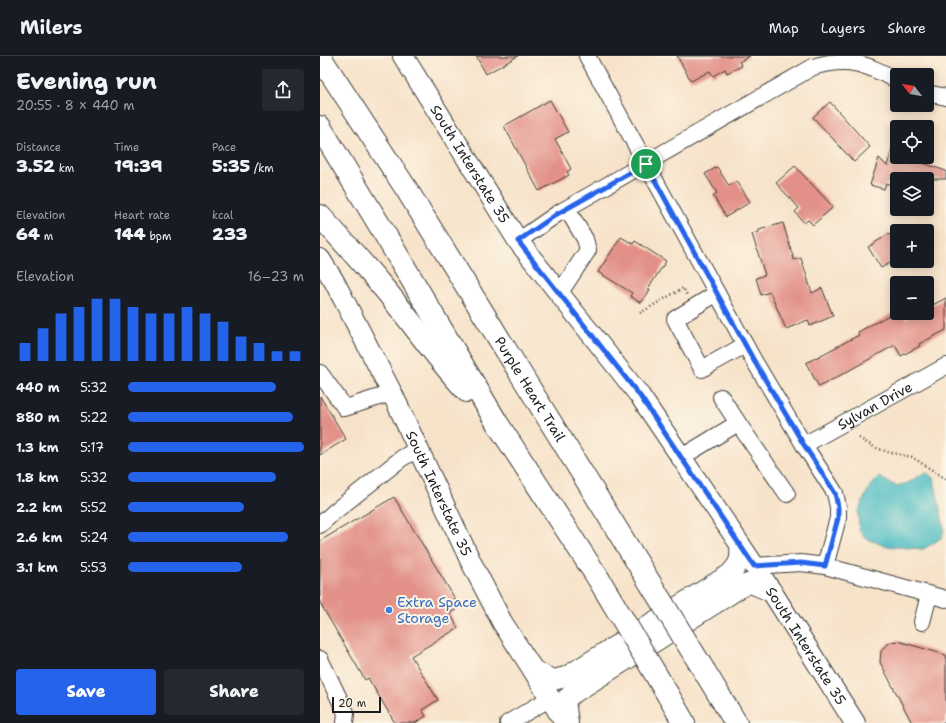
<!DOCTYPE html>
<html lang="en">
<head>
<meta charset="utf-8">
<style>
	body { margin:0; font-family:"Shantell Sans",sans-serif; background:#242831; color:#f1f3f6; height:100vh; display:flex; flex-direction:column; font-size:15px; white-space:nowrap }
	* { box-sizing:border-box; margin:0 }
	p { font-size:13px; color:#9ea1a6 }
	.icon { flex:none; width:22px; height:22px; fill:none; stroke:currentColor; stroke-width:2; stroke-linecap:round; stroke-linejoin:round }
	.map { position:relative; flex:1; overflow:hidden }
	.side { display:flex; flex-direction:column; background:#171b24; width:320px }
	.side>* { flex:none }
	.needle { width:26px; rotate:301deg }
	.fabs { position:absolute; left:570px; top:12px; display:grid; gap:8px }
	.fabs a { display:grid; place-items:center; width:44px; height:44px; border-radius:4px; background:#171b24; box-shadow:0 2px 10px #0003; font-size:20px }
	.scale { position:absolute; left:12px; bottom:10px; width:49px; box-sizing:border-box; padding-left:4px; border:2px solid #1c1c1c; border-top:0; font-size:11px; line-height:14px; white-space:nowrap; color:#1c1c1c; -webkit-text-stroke:3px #fcf5e5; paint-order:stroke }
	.pin { position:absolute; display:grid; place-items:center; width:34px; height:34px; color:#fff; margin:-17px; border:2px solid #fff; border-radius:50%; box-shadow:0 1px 4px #0007 }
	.round { display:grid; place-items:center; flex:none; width:42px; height:42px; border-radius:4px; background:#242831 }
	.summary { display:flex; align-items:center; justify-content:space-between; height:68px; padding:0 16px }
	h1 { font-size:22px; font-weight:800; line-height:30px }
	.stats { display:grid; grid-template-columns:repeat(3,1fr); gap:6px; height:68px; padding:4px 16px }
	.stats div { display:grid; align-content:center }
	.stats b { font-size:17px; font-weight:800 }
	.stats small { font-size:11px; font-weight:400 }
	.stats p { font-size:11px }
	.chart { height:112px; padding:8px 16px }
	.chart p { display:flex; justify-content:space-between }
	.chart svg { width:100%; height:72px; margin-top:4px; stroke:#2563eb; stroke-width:6 }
	.button { display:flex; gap:8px; margin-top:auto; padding:8px 16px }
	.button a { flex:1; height:46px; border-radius:4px; background:#2563eb; color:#fff; font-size:16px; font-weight:800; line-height:46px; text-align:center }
	.button a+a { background:#242831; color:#f1f3f6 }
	ul { padding:0 16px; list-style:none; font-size:13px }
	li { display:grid; grid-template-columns:64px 48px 1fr; align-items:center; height:30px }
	li i { height:10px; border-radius:5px; background:#2563eb }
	header { display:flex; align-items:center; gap:24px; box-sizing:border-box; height:56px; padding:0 20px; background:#171b24; border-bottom:1px solid #363941 }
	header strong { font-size:19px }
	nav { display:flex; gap:22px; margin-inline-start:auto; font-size:14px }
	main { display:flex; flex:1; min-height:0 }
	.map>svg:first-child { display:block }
	.water { fill:#50bec4; stroke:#366d70 }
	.building { fill:#e29088 }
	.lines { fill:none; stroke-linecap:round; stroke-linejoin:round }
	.minor-casing { stroke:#3d3a36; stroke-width:18 }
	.major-casing { stroke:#3d3a36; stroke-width:22 }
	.highway-casing { stroke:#3d3a36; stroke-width:24 }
	.path { stroke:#3d3a36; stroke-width:2.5; stroke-dasharray:1 3; stroke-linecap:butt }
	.minor { stroke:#fff; stroke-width:16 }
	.major { stroke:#fff; stroke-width:20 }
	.highway { stroke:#fff; stroke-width:22 }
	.highway-bridge-casing { stroke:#3d3a36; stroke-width:24; stroke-linecap:butt }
	.highway-bridge { stroke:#fff; stroke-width:22 }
	.route-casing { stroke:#fff; stroke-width:8 }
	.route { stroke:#2563eb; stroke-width:5 }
	.shop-dot { fill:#3f7fe0; stroke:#fcf5e5; stroke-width:1.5 }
	.labels { text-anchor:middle; stroke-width:4; stroke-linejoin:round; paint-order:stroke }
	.street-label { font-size:14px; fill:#1c1c1c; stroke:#fcf5e5 }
	.shop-label { font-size:14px; fill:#366cbe; stroke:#fcf5e5; text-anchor:start }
</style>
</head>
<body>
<header>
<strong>Milers</strong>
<nav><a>Map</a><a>Layers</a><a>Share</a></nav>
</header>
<main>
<section class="side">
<div class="summary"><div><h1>Evening run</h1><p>20:55 · 8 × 440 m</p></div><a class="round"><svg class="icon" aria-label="share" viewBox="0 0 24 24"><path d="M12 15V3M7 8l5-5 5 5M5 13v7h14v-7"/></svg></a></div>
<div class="stats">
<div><p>Distance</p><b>3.52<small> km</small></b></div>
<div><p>Time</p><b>19:39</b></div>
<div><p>Pace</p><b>5:35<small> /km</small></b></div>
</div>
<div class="stats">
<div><p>Elevation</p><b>64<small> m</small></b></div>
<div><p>Heart rate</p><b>144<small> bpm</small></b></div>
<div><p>kcal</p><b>233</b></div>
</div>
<div class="chart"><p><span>Elevation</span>16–23 m</p>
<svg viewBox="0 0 160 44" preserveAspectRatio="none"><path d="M5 44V33M15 44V24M25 44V15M35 44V11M45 44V6M55 44V6M65 44V11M75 44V15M85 44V15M95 44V11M105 44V15M115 44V20M125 44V29M135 44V33M145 44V38M155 44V38"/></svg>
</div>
<ul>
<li><b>440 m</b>5:32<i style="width:84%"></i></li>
<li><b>880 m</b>5:22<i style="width:94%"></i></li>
<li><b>1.3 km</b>5:17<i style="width:100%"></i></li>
<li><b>1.8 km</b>5:32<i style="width:84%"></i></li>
<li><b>2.2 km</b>5:52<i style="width:66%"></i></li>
<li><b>2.6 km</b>5:24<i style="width:91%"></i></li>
<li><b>3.1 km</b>5:53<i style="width:65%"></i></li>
</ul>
<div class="button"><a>Save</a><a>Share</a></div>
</section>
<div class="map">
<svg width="626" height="667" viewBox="0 0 626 667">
	<rect width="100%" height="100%" fill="#fcf5e5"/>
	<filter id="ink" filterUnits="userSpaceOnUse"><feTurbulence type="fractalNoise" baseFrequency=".025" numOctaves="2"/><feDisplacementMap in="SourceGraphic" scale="8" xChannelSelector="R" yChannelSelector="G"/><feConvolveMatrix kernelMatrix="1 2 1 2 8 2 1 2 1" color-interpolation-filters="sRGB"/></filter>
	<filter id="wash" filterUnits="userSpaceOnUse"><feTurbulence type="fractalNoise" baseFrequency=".012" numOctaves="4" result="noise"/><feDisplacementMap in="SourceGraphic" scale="16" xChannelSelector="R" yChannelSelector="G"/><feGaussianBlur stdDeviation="0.9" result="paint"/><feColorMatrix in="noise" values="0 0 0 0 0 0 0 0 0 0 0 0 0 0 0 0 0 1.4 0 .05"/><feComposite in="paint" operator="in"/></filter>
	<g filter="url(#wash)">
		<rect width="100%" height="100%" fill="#f7e3ca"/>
		<path class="water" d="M 607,417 L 614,423 L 624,473 L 622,481 L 614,487 L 603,493 L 565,490 L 545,482 L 539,474 L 538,456 L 549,432 L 559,421 L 576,430 L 588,427 L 602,418 Z"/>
		<g id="blocks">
			<path class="building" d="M 156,0 L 198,0 L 166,18 Z
				M 357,0 L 430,0 L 419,6 L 422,10 L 407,17 L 405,13 L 393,20 L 390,15 L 371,25 Z
				M 230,44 L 248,76 L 235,83 L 251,113 L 247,116 L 249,119 L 219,135 L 184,70 Z
				M 510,46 L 550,91 L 534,106 L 493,61 Z
				M 574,87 L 577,87 L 577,101 L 586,101 L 626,115 L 626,123 L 577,123 L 577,131 L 566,127 L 564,133 L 550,129 L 559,102 L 567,110 Z
				M 475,110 L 513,151 L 493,169 L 488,164 L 484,167 L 475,156 L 479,152 L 456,127 Z
				M 397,111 L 409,130 L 417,125 L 430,146 L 406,161 L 393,140 L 397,137 L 385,118 Z
				M 463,167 L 474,204 L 481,202 L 492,237 L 502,232 L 513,260 L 490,270 L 488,264 L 466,273 L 450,236 L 441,239 L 436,222 L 445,219 L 432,178 L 439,176 L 439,174 Z
				M 569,178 L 577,191 L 577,203 L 561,212 L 548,191 Z
				M 301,181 L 313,188 L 315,185 L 346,205 L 328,233 L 330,234 L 321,247 L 310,240 L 312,237 L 278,216 Z
				M 626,242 L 626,274 L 599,288 L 600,290 L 581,300 L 575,289 L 499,331 L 486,307 L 539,279 L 538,276 L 573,257 L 582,257 L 586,263 L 597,257 L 607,257 L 607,252 Z
				M 0,340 L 26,383 L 0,399 Z
				M 74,441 L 140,551 L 130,557 L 138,572 L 91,600 L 118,644 L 102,654 L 106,660 L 95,667 L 75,667 L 48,622 L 45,624 L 0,547 L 0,485 Z
				M 578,585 L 626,599 L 626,667 L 592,667 L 560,606 L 561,595 L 565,590 L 571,586 Z"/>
		</g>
	</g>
	<g filter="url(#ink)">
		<use href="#blocks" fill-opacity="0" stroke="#3d3a36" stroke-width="1"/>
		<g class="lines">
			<g class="minor-casing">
				<g id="minor">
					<path d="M 267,0 L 433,303 L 484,389 L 515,437 L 518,451 L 518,462 L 505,510"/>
					<path d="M 607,37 L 626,41"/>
					<path d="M 198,185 L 237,158 L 493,11 C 529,0 545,8 577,24"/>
					<path d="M 397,237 L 355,263 L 382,313 L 425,289"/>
					<path d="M 239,238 L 268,194 L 265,183 L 247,153"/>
					<path d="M 0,317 L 25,352 L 72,337"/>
					<path d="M 401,341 L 418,367"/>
					<path id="s1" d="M 484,389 L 626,310"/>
					<path d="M 362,401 L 418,367 L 467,438"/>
					<path d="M 0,469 L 14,456 L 82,402 L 98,393"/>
					<path d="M 434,510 L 481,507 L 505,510 L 626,543"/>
					<path d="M 602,566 L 609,539"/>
					<path d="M 0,603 L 26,657 L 25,667"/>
					<path d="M 188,667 L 229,643"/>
				</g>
			</g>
			<g class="major-casing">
				<g id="major">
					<path id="s2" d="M 83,0 L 198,185 L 320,340 L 452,536 L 535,667"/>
					<path id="s3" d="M 0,203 L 14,225 L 72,337 L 151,506 L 182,566 L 213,614 L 245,667"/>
					<path d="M 213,614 L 233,624 L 246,621 L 410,518 C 420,507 421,504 420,489"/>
					<path d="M 248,667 L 245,644 L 252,638 L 424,529 L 431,527 L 452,536"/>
				</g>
			</g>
			<g class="highway-casing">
				<g id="highway">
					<path id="s4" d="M 0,1 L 87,134 L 322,514"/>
					<path d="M 0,71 L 60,170 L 177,367 L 278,522"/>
					<path d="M 0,160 C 23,185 45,210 67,236 C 94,269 118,304 147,335"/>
					<path d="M 385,616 L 416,667"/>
					<path d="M 348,639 L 364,667"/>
				</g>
			</g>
			<path class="path" d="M 320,257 L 363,232 L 367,239
				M 539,382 L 554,391 L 568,396 L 592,401 L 626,423"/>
			<use href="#minor" class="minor"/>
			<use href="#major" class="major"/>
			<use href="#highway" class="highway"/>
			<g class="highway-bridge-casing">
				<path id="highway-bridge" d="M 322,514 L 385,616
					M 278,522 L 348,639"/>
			</g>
			<use href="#highway-bridge" class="highway-bridge"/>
		</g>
	</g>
	<g class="lines" filter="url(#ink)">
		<g class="route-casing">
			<path id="route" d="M 326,108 L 433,303 L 484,389 L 515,437 L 518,451 L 518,462 L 505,510 L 481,507 L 434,510 L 320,340 L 198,185 L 237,158 Z"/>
		</g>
		<use href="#route" class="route"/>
	</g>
	<circle class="shop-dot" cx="69" cy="554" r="4"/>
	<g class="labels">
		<g class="street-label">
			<text dy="5" stroke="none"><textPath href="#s2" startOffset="127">South Interstate 35</textPath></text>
			<text dy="5" stroke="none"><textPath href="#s4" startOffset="393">Purple Heart Trail</textPath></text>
			<text dy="5" stroke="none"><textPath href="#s1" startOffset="81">Sylvan Drive</textPath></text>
			<text dy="5" stroke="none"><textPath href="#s3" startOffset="263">South Interstate 35</textPath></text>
			<text dy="5" stroke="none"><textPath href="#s2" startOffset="715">South Interstate 35</textPath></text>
		</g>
		<g class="shop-label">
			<text x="77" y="551">Extra Space<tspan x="77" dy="16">Storage</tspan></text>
		</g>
	</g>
</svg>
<div class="fabs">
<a><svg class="needle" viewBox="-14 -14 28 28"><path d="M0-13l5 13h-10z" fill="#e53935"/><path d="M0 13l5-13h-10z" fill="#9ea1a6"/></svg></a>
<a><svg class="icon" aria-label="locate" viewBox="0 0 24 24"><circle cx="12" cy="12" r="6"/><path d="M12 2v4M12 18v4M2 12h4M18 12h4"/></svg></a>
<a><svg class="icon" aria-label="layers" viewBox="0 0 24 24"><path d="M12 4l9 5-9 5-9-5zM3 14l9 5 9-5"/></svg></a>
<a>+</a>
<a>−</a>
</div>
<div class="scale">20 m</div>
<div class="pin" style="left:326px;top:108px;background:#1e9e55"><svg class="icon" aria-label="arrive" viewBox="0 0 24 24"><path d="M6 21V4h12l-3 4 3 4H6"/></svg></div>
</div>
</main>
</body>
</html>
